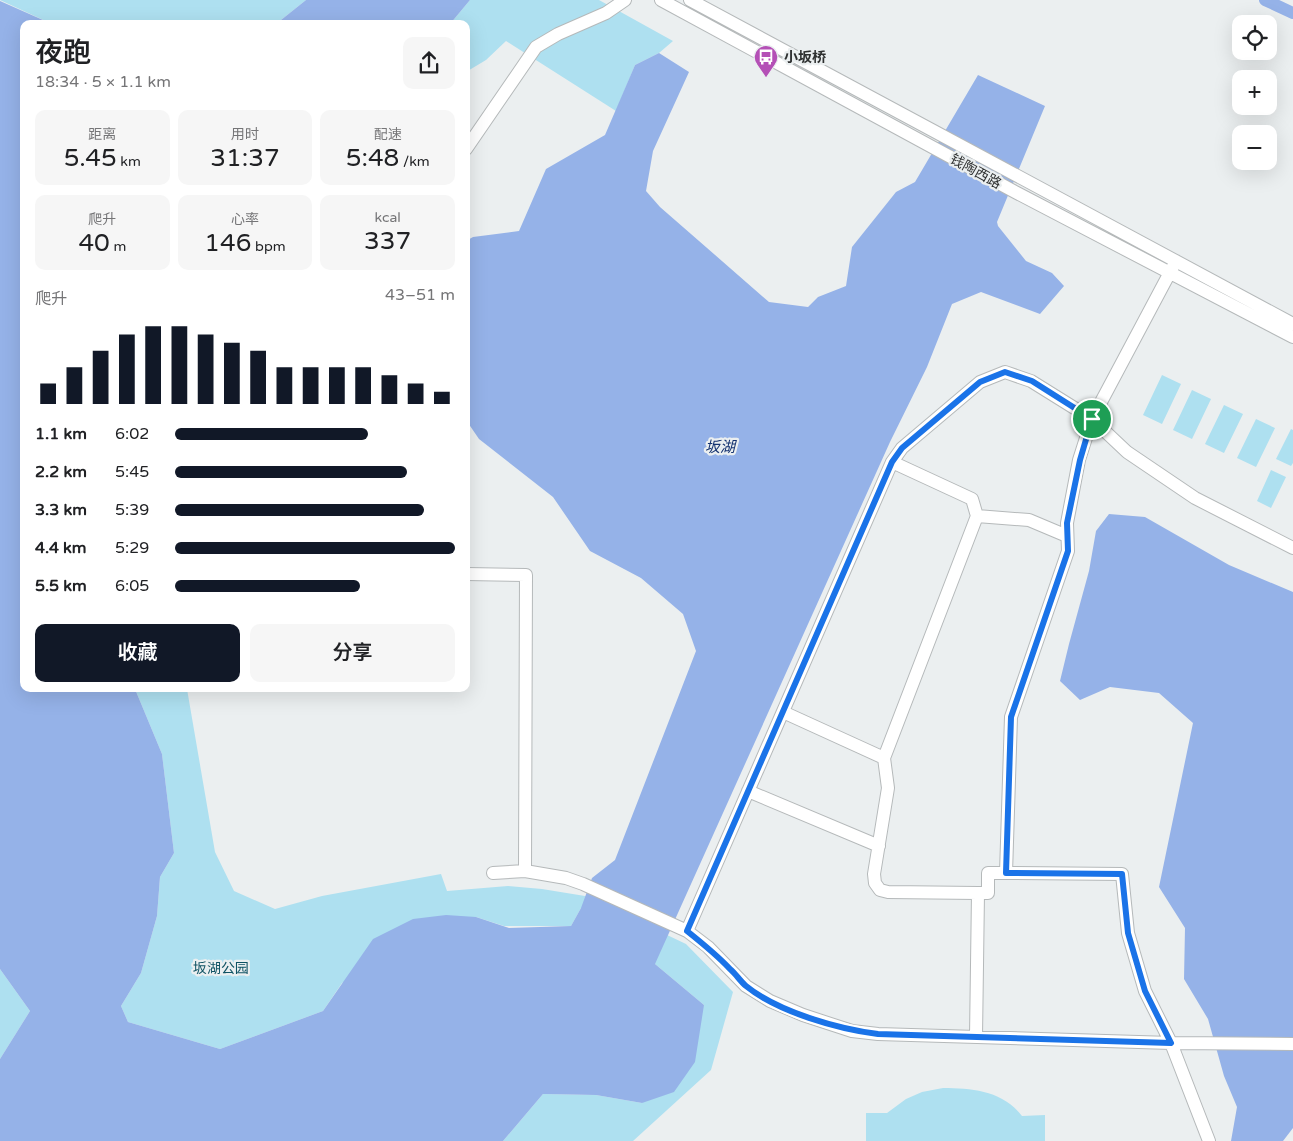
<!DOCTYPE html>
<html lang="zh">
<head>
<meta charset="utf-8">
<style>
	body { margin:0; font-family:"Varela Round","Noto Sans SC",sans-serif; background:#f6f6f6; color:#202124; height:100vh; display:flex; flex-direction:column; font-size:19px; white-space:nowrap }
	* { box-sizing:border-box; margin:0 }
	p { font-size:16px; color:#757577 }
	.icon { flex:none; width:28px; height:28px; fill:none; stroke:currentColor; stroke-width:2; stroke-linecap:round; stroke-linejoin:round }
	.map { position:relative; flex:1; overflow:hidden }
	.details { position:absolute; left:20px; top:20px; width:450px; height:672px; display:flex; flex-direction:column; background:#fff; border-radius:10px; box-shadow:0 5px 20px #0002 }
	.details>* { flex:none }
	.buttons { position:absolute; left:1232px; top:15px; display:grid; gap:10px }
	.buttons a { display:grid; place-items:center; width:45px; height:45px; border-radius:10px; background:#fff; box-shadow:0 5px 20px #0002; font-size:25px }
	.pin { position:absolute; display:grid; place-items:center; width:42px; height:42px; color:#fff; margin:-21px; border:2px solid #fff; border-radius:50%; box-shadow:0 1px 5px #0007 }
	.round { display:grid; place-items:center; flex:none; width:52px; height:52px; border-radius:10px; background:#f6f6f6 }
	.summary { display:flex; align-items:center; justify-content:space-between; height:85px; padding:0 15px }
	h1 { font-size:28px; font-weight:600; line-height:38px }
	.stats { display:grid; grid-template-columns:repeat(3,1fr); gap:8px; height:85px; padding:5px 15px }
	.stats div { display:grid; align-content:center; border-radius:10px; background:#f6f6f6; text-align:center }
	.stats b { font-size:25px; font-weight:600 }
	.stats small { font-size:14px; font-weight:400 }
	.stats p { font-size:14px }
	.chart { height:140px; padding:10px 15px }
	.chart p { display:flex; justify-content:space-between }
	.chart svg { width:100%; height:90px; margin-top:5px; stroke:#111827; stroke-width:6 }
	.action { display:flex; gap:10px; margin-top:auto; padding:10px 15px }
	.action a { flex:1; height:58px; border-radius:10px; background:#111827; color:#fff; font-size:20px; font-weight:600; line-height:58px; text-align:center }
	.action a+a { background:#f6f6f6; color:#202124 }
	ul { padding:0 15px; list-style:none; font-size:16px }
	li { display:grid; grid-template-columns:80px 60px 1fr; align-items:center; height:38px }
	li i { height:12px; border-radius:6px; background:#111827 }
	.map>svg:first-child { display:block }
	.green { fill:#aee0f0 }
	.water { fill:#95b2e8 }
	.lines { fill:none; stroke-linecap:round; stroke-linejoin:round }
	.canal { stroke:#95b2e8; stroke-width:12 }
	.minor-casing { stroke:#b5b9ba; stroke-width:14 }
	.minor { stroke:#fff; stroke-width:12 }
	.route-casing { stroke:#fff; stroke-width:10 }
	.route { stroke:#1a73e8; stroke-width:6 }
	.labels { text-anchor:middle; stroke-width:4.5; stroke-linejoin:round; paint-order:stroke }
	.poi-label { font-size:14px; font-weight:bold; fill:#2e3030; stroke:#ebeff0; text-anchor:start }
	.street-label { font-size:14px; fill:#2e3030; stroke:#ebeff0 }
	.park-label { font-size:14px; fill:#105364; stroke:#ebeff0 }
	.water-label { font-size:15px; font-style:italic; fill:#143270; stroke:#ebeff0 }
</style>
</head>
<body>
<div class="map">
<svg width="1293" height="1141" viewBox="0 0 1293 1141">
	<rect width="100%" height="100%" fill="#ebeff0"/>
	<path class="green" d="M 0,0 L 306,0 L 276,24 L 52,24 Z
		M 470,0 L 599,0 L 673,41 L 659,53 L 635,65 L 616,111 L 506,41 L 486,60 L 466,72 L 466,24 L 450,24 Z
		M 1162,375 L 1181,384 L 1162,424 L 1143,415 Z
		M 1192,390 L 1211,399 L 1192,439 L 1173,430 Z
		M 1224,405 L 1243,414 L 1224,453 L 1205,444 Z
		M 1256,419 L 1275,428 L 1256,467 L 1237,458 Z
		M 1291,429 L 1293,430 L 1293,463 L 1291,466 L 1276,459 Z
		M 1271,470 L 1286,477 L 1271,508 L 1257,501 Z
		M 135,689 L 187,689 L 215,852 L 234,891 L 275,909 L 322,896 L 441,874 L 447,891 L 508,886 L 542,889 L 585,896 L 686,944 L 733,992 L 711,1070 L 633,1141 L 503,1141 L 543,1094 L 596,1095 L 642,1103 L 704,1005 L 655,964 L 581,908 L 571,926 L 504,926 L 476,917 L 342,983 L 323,1011 L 220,1049 L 128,1022 L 121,1006 L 141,973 L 157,916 L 160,877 L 174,853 L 162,754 Z
		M 0,969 L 30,1011 L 0,1059 Z
		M 943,1088 C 973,1088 1003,1091 1022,1116 L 1045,1115 L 1045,1141 L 866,1141 L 866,1113 L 887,1113 L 906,1099 L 922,1092 Z"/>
	<path class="water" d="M 306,0 L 470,0 L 450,24 L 276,24 Z
		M 0,1 L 52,24 L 24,24 L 24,689 L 135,689 L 162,754 L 174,853 L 160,877 L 157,916 L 141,973 L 121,1006 L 128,1022 L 220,1049 L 323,1011 L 373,939 L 413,919 L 446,915 L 476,917 L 509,928 L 571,926 L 581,908 L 592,878 L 615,860 L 696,651 L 683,614 L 641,578 L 590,551 L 553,497 L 479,439 L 466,420 L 466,241 L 473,237 L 519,231 L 546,169 L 605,135 L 635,65 L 659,53 L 689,72 L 653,151 L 646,191 L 660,207 L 769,302 L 808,307 L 818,297 L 846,286 L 852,247 L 896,192 L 915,182 L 978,75 L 1045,106 L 997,222 L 998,226 L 1026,261 L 1052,273 L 1064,286 L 1040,314 L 981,292 L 952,304 L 927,367 L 890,442 L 655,964 L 704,1005 L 695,1062 L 674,1092 L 642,1103 L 596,1095 L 543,1094 L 503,1141 L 0,1141 L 0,1059 L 30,1011 L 0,969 Z
		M 1109,514 L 1145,517 L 1229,565 L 1293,592 L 1293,1128 L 1283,1141 L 1231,1141 L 1237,1107 L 1224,1076 L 1208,1019 L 1184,979 L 1185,928 L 1159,887 L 1193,723 L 1159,693 L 1110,687 L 1080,700 L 1060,681 L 1069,644 L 1089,571 L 1096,531 Z"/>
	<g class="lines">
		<path class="canal" d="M 1265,0 L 1293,13"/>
		<g class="minor-casing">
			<path id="minor" d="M 661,0 L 1017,193 L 1293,337
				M 690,0 L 1293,324
				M 466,149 L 536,47 L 558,34 L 606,13 L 625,0
				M 1176,261 L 1092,419 L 1079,460 L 1067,523 L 1068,551 L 1011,717 L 1006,873 L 1122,874 L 1128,933 L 1145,991 L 1171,1043 L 1209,1141
				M 892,462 L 972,499 L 977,516
				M 466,574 L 526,575 L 525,871
				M 783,712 L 884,758
				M 748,791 L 879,846
				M 493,873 L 525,871 L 566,878 L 583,884 L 687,931 L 708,947 L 746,986 L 770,1001 L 803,1015 L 852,1031 L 878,1034 L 1171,1043 L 1293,1044
				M 978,893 L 888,892 L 880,890 L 875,883 L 874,874 L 888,788 L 884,758 L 977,516 L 1029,520 L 1067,536
				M 687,931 L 892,462 L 902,448 L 980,382 L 1005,372 L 1031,381 L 1092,419 L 1127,452 L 1195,498 L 1293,548
				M 976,1037 L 978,893 L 988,893 L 988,873 L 1006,873"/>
		</g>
		<use href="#minor" class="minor"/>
	</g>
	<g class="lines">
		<g class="route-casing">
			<path id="route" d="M 1005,372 L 1032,381 L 1092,419 L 1080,460 L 1067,523 L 1068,551 L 1011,717 L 1006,873 L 1122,874 L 1128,933 L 1145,991 L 1171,1043 L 878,1034 C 838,1029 778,1012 746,986 C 740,981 736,974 730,969 C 717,955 702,943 687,931 L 892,462 L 902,448 L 980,382 Z"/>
		</g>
		<use href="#route" class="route"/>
	</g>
	<defs>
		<g id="bus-pin" transform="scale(1.25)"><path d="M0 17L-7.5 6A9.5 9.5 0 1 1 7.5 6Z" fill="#b450b6" stroke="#ebeff0"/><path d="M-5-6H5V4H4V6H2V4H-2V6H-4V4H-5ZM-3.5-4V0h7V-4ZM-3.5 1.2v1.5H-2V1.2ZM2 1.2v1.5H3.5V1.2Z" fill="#fff"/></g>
	</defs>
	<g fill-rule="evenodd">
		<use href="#bus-pin" x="766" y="57"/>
	</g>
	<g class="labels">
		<g class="poi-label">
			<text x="784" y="62">小坂桥</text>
		</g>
		<g class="street-label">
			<text transform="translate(976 171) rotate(29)" y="5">钱陶西路</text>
		</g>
		<g class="park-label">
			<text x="221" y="973">坂湖公园</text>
		</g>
		<g class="water-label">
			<text x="720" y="452">坂湖</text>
		</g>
	</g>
</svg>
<div class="buttons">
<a><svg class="icon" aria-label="locate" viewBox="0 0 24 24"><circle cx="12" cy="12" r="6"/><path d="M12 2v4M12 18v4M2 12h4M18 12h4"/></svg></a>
<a>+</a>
<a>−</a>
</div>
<div class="pin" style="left:1092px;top:419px;background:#1e9e55"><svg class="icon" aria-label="arrive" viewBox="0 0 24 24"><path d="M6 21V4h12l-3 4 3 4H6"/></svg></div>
<section class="details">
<div class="summary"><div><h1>夜跑</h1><p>18:34 · 5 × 1.1 km</p></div><a class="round"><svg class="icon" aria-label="share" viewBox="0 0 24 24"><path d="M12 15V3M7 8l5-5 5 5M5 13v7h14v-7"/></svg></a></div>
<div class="stats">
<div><p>距离</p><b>5.45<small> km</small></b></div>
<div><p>用时</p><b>31:37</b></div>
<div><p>配速</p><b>5:48<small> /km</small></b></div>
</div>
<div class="stats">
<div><p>爬升</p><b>40<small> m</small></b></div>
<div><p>心率</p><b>146<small> bpm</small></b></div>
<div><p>kcal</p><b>337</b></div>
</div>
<div class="chart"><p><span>爬升</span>43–51 m</p>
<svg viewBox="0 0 160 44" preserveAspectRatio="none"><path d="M5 44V34M15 44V26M25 44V18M35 44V10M45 44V6M55 44V6M65 44V10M75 44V14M85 44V18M95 44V26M105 44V26M115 44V26M125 44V26M135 44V30M145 44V34M155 44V38"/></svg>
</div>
<ul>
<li><b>1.1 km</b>6:02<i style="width:69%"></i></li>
<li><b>2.2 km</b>5:45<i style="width:83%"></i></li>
<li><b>3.3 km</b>5:39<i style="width:89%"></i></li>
<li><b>4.4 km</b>5:29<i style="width:100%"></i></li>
<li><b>5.5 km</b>6:05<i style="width:66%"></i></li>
</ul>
<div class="action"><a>收藏</a><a>分享</a></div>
</section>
</div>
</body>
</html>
